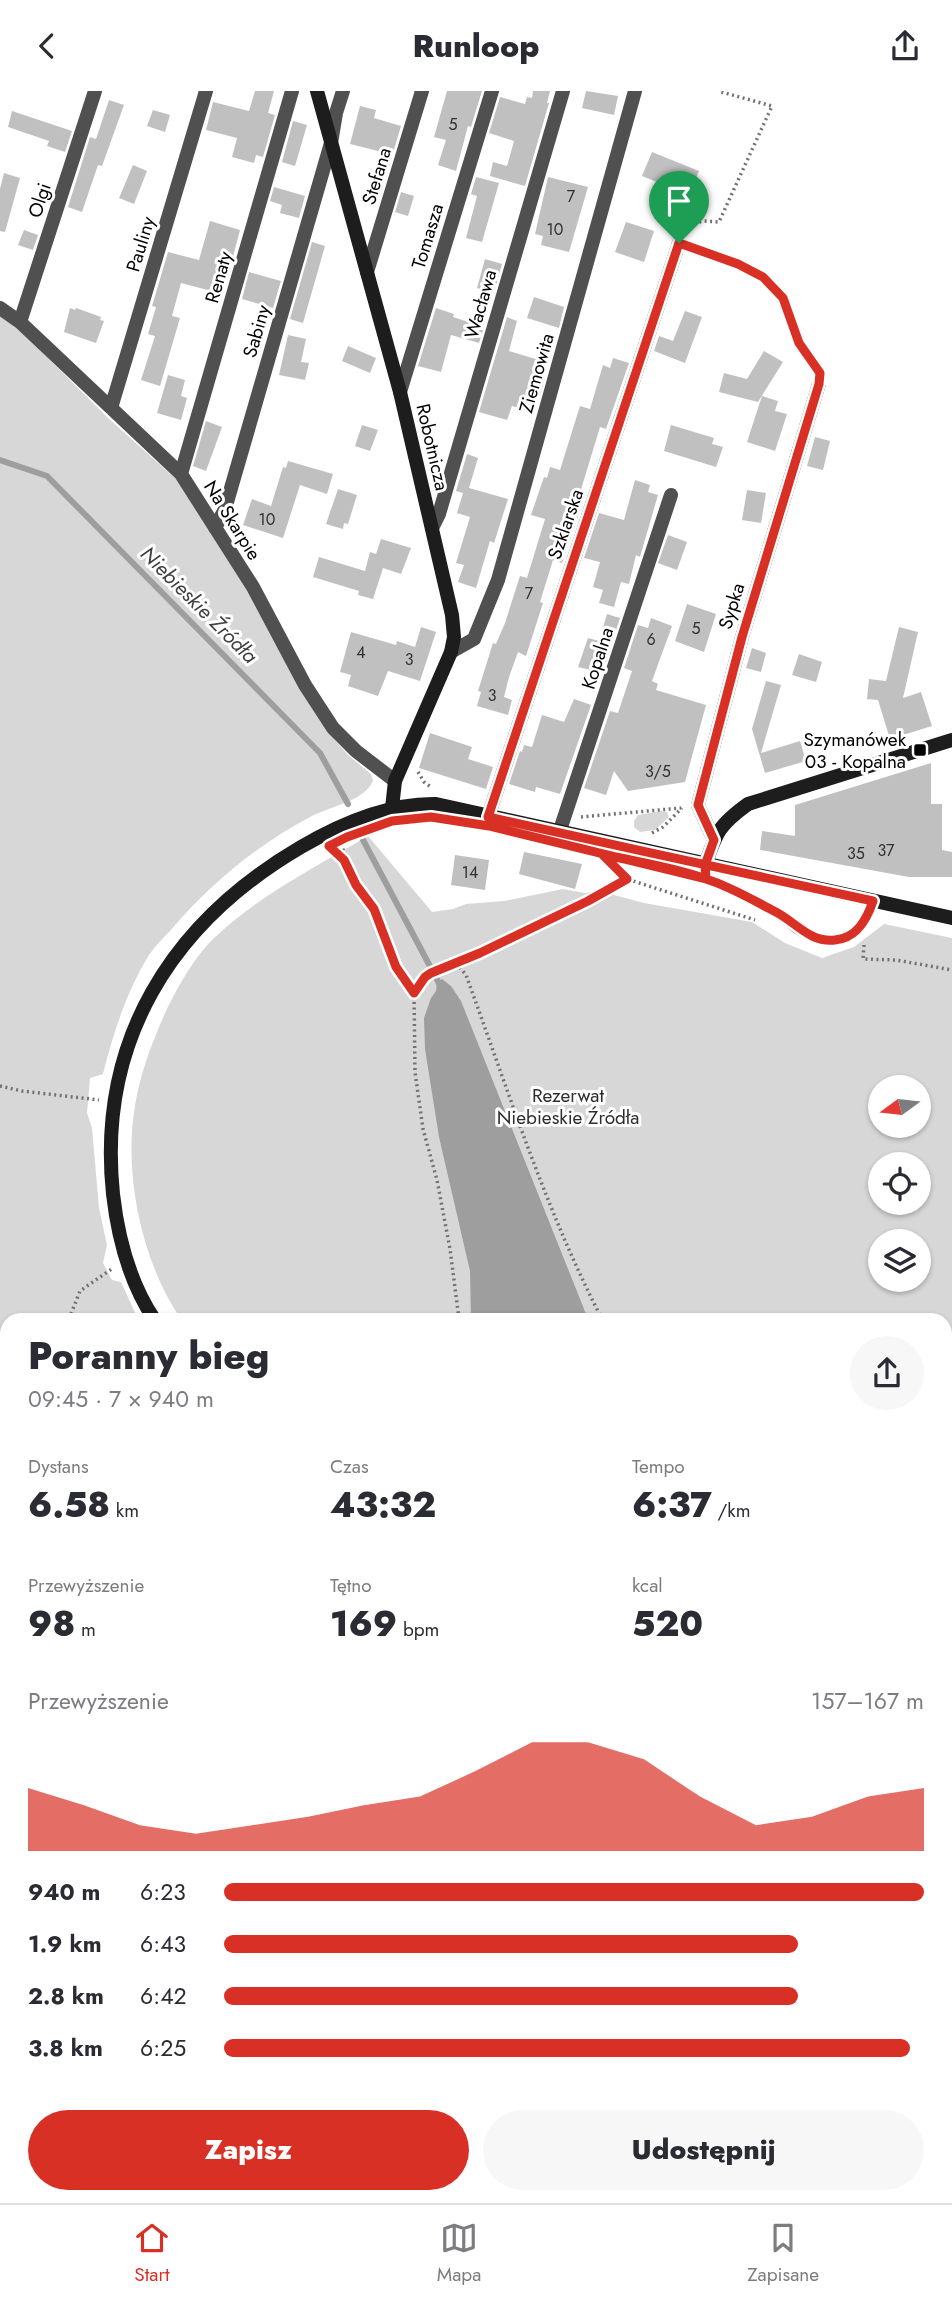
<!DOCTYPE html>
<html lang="pl">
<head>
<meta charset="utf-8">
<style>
	body { margin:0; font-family:Jost,sans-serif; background:#f7f7f7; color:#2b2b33; height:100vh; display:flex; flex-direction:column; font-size:26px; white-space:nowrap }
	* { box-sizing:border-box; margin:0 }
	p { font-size:23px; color:#7c7c81 }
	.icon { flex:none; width:38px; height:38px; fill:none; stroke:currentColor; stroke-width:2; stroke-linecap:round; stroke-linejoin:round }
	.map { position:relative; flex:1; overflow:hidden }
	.drawer { position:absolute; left:0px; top:1222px; width:952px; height:891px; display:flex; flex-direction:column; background:#fff; border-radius:21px 21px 0 0; box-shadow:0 2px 5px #0004 }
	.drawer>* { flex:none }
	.needle { width:46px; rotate:255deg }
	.fabs { position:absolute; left:868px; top:984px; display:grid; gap:14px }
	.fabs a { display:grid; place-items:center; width:63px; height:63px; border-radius:50%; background:#fff; box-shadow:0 2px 5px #0004; font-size:35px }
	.pin { position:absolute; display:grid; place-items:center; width:60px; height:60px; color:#fff; margin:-72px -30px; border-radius:50% 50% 50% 0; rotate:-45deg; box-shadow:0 0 7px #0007 }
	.pin .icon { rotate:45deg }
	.round { display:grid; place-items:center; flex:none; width:74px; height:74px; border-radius:37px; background:#f7f7f7 }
	.headline { display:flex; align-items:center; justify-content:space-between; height:119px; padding:0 28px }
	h1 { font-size:38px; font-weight:800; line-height:52px }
	.stats { display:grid; grid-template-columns:repeat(3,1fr); gap:10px; height:119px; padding:7px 28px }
	.stats div { display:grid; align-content:center }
	.stats b { font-size:35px; font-weight:800 }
	.stats small { font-size:19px; font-weight:400 }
	.stats p { font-size:19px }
	.chart { height:196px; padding:14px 28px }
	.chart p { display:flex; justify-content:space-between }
	.chart svg { width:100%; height:126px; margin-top:7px; fill:#d93025; opacity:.7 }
	.primary-button { display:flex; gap:14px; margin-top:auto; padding:14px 28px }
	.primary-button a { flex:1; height:80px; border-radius:42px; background:#d93025; color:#fff; font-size:28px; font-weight:800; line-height:80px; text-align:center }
	.primary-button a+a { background:#f7f7f7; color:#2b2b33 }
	ul { padding:0 28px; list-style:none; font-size:23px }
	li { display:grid; grid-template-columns:112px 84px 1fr; align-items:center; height:52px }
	li i { height:18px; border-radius:9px; background:#d93025 }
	header { display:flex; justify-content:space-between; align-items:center; height:91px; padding:0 28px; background:#fff; font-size:32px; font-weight:800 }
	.dock { display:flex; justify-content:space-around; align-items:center; height:98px; border-top:2px solid #e1e1e2; background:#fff; font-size:19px; color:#7c7c81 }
	.dock a { display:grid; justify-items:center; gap:4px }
	.dock .on { color:#d93025 }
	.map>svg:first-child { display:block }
	.green { fill:#d7d7d7; fill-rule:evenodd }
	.water { fill:#9e9e9e }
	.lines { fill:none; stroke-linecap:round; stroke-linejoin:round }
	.stream { stroke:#9e9e9e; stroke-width:6 }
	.building { fill:#c0c0c0 }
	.path { stroke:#727272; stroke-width:3.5; stroke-dasharray:2 3.5; stroke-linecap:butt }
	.lane { stroke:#505050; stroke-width:10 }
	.street { stroke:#505050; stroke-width:14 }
	.secondary { stroke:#1d1d1d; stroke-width:14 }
	.route-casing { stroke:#fff; stroke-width:14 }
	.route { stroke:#d93025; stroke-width:9 }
	.poi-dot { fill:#000; stroke:#fff; stroke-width:2.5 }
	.labels { text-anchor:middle; stroke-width:6; stroke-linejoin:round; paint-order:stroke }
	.number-label { font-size:16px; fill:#303030 }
	.street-label { font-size:19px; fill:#000; stroke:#fff }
	.poi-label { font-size:19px; fill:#000; stroke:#fff; text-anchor:end }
	.park-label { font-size:19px; fill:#2e2e2e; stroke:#fff }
	.water-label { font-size:21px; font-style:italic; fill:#3f3f3f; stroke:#fff }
</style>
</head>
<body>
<header><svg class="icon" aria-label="back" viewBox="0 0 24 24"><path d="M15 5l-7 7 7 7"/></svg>Runloop<svg class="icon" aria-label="share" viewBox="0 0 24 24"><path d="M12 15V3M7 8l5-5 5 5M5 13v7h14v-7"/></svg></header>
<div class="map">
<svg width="952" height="2112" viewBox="0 0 952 2112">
	<rect width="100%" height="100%" fill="#fff"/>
	<path class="green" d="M 0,225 L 21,240 L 108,327 L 176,388 L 252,507 L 327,640 L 348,664 L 371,683 L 373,690 C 363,711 330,715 310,726 C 257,754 209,794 170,840 C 163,847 155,855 149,864 C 127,900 113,942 103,983 L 90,987 L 87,1022 L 92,1037 L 99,1117 L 107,1154 L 103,1172 L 112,1189 L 121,1191 L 138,1228 L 7,1228 L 7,1492 L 0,1535 Z
		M 661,720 L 667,721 L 669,726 L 655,739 L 640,741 L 634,736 L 634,730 L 638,724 Z
		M 368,745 L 432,821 L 453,818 L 466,813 L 504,810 L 563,798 L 585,802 L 599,800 L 644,812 L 752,831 L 785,852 L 822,867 L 854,856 L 884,833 L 952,847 L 952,2112 L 702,2112 L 706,2105 L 945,2105 L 945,1228 L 181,1228 C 142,1172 123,1083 135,1015 C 140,984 150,957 162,929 C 174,902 192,869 213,848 C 255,807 317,775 368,745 ZM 880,996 L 919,996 L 919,1034 L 880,1034 ZM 880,1073 L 919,1073 L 919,1111 L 880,1111 ZM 880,1150 L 919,1150 L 919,1188 L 880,1188 Z
		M 0,1661 L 7,1668 L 7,2105 L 609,2105 L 617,2112 L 0,2112 Z"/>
	<path class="water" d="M 442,888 L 451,895 L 461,910 L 588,1228 L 471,1228 L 470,1180 L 439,1046 L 425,958 L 424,927 L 431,907 L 436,900 L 437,892 Z
		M 945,1613 L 952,1616 L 952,1669 L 945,1665 Z
		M 945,1905 L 952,1908 L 952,1998 L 945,1993 Z"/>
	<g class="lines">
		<path class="stream" d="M 0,369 L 47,385 L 320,662 L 348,713
			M 362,747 L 441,896
			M 868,2112 L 880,2108 L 908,2112"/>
	</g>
	<path class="building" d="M 255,0 L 274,0 L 268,22 L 275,24 L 263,66 L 256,64 L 254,72 L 232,66 L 237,47 L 206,39 L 213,11 L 249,20 Z
		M 447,0 L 482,0 L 471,36 L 468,35 L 456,80 L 438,74 L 446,49 L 434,46 Z
		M 533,0 L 550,0 L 547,12 L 549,12 L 525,95 L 490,85 L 493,71 L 507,75 L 514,50 L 489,42 L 500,6 L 525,13 L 527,6 L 532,7 Z
		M 586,0 L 618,5 L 614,24 L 582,17 Z
		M 109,9 L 124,14 L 102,75 L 98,74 L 82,121 L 68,116 L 90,46 L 96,48 Z
		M 360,15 L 376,19 L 374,27 L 401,35 L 387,82 L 377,78 L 382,61 L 350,53 Z
		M 153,19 L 170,24 L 165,41 L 147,35 Z
		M 12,20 L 72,40 L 65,61 L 47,55 L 49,50 L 8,36 Z
		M 293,30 L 307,34 L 295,75 L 282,71 Z
		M 652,61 L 699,80 L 689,104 L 642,85 Z
		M 133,74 L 147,80 L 134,113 L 119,107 Z
		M 4,82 L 20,87 L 5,141 L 0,140 L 0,98 Z
		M 476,86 L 499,92 L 482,151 L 466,147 L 477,105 L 471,103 Z
		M 548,86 L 588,96 L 569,161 L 541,154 L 543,145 L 535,143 Z
		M 274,96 L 305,105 L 299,127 L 280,122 L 282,114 L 270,110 Z
		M 401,101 L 414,105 L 408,125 L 395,121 Z
		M 210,130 L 240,139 L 223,203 L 181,192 L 172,225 L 180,227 L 160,295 L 141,289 L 155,245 L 148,243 L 156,216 L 152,215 L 168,161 L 199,169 Z
		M 626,131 L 654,140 L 644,171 L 615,161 Z
		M 24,139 L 38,144 L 33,159 L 18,154 Z
		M 312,151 L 325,155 L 303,232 L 290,228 Z
		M 485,168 L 502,173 L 494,202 L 477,197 Z
		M 249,181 L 281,190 L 273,217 L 242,208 Z
		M 534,206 L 564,216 L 559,237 L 527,227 Z
		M 70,217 L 75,219 L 76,217 L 101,226 L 100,229 L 104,230 L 96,252 L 64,241 Z
		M 436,217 L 454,223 L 453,226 L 484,236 L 479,252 L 451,244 L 441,281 L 418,275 Z
		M 685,220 L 702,226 L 685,272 L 654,260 L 659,245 L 673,250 Z
		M 507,226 L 517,230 L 509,260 L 539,269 L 535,284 L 545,287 L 540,304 L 533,302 L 528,320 L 512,315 L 507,329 L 479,321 Z
		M 288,244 L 306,248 L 301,271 L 309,272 L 305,289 L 279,284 Z
		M 348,255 L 376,267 L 370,282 L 342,270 Z
		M 764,260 L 783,271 L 758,311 L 719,301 L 724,282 L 747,288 Z
		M 613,267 L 629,272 L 606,338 L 600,336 L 576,415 L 581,417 L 562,472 L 553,469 L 540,511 L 543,512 L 526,565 L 518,561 L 509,586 L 504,606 L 512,609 L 508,624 L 477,615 L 481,601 L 478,600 L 493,552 L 496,553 L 505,532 L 520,485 L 527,487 L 545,428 L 531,424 L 544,386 L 547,387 L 550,376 L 560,379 L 580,315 L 590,318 L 603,274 L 610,277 Z
		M 168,284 L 185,289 L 181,305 L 187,307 L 181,329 L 157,322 Z
		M 762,305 L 778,310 L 775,320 L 787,323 L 775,360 L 747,351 Z
		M 206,330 L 222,336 L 206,380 L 193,375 Z
		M 362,334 L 378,339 L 370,360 L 355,355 Z
		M 671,334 L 714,347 L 712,353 L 723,356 L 716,376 L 664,360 Z
		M 815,346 L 830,350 L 823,379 L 807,375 Z
		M 467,363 L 478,367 L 469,397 L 508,408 L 494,452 L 490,450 L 476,497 L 458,491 L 464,474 L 456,472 L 470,426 L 457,422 L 463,402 L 456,400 Z
		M 288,370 L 333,383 L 327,403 L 300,394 L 283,447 L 243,434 L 252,408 L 271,415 L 283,376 L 286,377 Z
		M 635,389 L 650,394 L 648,401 L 658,404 L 640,466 L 636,464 L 629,493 L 621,491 L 614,516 L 599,512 L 603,499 L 593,496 L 600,471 L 584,467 L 599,422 L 624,429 Z
		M 338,398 L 357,404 L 348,433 L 344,432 L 343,438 L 326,433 Z
		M 747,399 L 766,402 L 761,432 L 742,429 Z
		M 668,444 L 687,451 L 677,479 L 658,472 Z
		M 381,448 L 411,457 L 401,483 L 383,477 L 373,508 L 358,504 L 359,500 L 313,486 L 319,466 L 365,480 L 370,461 L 376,463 Z
		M 687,513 L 716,523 L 704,561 L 675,550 Z
		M 607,523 L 620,527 L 606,571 L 602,570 L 599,581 L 578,576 L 588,547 L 599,550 Z
		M 651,527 L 672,535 L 652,590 L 658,593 L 656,599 L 706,614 L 685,691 L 628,700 L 614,680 L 606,704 L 584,697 L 610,620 L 618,622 L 632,580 L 624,577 L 638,534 L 648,537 Z
		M 421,536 L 436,541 L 420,590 L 388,580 L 378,605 L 348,595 L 351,584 L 340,581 L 351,541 L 396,554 L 397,550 L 415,556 Z
		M 899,536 L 918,541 L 903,607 L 921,601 L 932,635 L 890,648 L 878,609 L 867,608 L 869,588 L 886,590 Z
		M 752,557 L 766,562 L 761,581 L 746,577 Z
		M 799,563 L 822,571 L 816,591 L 792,584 Z
		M 766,590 L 781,594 L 761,662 L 800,650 L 806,670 L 765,682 L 752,638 Z
		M 574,608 L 591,614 L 560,703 L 536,696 L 535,701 L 509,693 L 520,660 L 522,661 L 524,654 L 532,656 L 542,624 L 564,631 Z
		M 430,642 L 472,656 L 468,668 L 493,676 L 486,698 L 419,677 Z
		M 931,672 L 931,713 L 942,713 L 942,759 L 952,761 L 952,786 L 909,786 L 760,759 L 762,740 L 795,745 L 795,714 Z
		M 524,761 L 582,773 L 575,798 L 519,783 Z
		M 455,764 L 489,769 L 485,799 L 451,794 Z"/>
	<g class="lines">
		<path class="path" d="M 687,140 L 691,133 L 704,130 L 719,131 L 772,15 L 718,0
			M 693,157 L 738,173 L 763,186 L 783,207 L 799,252 L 817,278
			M 418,681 L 424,691 L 431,696
			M 581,726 L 681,717
			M 652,742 L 663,736 L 682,717
			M 340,753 L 374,818 L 396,876 L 414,902 L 415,981 L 423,1038 L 437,1089 L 450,1158 L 459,1228
			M 331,757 C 347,772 354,791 366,808
			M 608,770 L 627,788 L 755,829
			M 864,854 L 863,868 L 896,869 L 952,879
			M 456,872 L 466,884 C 508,999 546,1120 602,1228
			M 414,902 L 425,886 L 431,882 L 480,862 L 588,810 L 627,788
			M 0,995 L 22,1000 L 99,1009
			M 69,1228 L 80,1200 L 113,1177
			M 945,1251 L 952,1248
			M 0,1293 L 7,1291
			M 945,1408 L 952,1408
			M 945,2047 L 952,2051
			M 596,2112 L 598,2105
			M 672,2112 L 676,2105
			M 720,2112 L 722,2105"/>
		<path class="lane" d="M 705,774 L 706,787 C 729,798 754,808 776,821 C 784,825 790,833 797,838 C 833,861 861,848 873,810"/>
		<path class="street" d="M 367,181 L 422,0
			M 0,217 L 20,231 L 181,383 L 253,496 L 305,594 L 333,637 L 356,660 L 395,690
			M 20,231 L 95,0
			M 400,301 L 492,0
			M 111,317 L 206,0
			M 181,383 L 292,0
			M 215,437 L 225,418 L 331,52 L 336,22 L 343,0
			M 432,437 L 439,423 L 563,0
			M 451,561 L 474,548 L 498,489 L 635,0
			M 488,726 L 679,152
			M 559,742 L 671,404
			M 714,749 L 698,714 L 742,546 L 819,293"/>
		<path class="secondary" d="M 317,0 L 400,301 L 452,524 L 454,546 L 451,561 L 395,690 L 392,717
			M 705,774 C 717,740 719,734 748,713 L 952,649
			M 154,1228 C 130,1192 118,1147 113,1103 C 97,950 171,832 301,756 C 342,732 388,712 436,713 L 952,827
			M 651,2112 L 653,2105"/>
	</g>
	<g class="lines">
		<g class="route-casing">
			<path id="route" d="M 679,152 L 738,173 L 763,186 L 783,207 L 799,252 L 820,282 L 819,293 L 742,546 L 698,714 L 714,749 L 705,774 L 706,788 L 489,735 L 431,726 L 392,730 L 347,746 L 329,755 L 344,769 L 356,794 L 374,818 L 396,876 L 414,902 L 425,886 L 431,882 L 480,862 L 588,810 L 627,788 L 602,763 C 636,771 673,776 706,788 C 729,795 753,809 774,820 C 795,830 809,852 835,849 C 857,847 867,828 873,810 C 745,782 616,755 488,726 L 679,152"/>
		</g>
		<use href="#route" class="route"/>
	</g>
	<rect class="poi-dot" x="913" y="652" width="14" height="14" rx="3.5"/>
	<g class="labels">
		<g class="number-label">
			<text x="453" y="39">5</text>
			<text x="571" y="111">7</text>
			<text x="555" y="144">10</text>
			<text x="267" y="434">10</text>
			<text x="529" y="508">7</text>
			<text x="696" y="543">5</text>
			<text x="651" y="554">6</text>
			<text x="361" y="567">4</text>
			<text x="409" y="574">3</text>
			<text x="492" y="610">3</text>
			<text x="658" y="686">3/5</text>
			<text x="886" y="765">37</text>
			<text x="856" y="768">35</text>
			<text x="470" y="787">14</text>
		</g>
		<g class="street-label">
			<text transform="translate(376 85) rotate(-73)" y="7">Stefana</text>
			<text transform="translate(39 109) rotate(-72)" y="7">Olgi</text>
			<text transform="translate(427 145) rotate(-73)" y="7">Tomasza</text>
			<text transform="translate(140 153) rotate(-73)" y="7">Pauliny</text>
			<text transform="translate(218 186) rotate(-74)" y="7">Renaty</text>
			<text transform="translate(480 213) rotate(-74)" y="7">Wacława</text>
			<text transform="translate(256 240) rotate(-74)" y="7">Sabiny</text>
			<text transform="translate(536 282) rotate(-74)" y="7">Ziemowita</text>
			<text transform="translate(433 356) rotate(77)" y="7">Robotnicza</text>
			<text transform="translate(233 429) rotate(58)" y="7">Na Skarpie</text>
			<text transform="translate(565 433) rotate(-71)" y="7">Szklarska</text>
			<text transform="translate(731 515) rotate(-73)" y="7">Sypka</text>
			<text transform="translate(597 567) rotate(-72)" y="7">Kopalna</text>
		</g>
		<g class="poi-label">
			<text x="906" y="655">Szymanówek<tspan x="906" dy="22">03 - Kopalna</tspan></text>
		</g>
		<g class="park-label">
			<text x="568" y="1011">Rezerwat<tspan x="568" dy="22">Niebieskie Źródła</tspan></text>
		</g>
		<g class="water-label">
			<text transform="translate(199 514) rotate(45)" y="7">Niebieskie Źródła</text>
		</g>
	</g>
</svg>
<div class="fabs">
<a><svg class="needle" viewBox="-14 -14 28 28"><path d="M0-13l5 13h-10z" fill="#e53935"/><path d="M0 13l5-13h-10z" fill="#7c7c81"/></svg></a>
<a><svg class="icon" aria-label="locate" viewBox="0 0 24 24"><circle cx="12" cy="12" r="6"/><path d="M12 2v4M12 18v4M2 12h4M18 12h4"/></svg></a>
<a><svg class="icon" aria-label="layers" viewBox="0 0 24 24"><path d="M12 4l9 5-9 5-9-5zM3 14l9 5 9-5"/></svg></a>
</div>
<div class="pin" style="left:679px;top:152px;background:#1e9e55"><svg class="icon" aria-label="arrive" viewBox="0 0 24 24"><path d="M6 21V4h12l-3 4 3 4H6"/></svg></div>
<section class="drawer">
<div class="headline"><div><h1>Poranny bieg</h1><p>09:45 · 7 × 940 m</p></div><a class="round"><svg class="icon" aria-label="share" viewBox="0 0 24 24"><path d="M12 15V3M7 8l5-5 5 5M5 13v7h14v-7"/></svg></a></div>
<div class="stats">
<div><p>Dystans</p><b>6.58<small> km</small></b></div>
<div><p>Czas</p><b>43:32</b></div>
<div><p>Tempo</p><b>6:37<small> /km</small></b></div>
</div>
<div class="stats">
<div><p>Przewyższenie</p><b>98<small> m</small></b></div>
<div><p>Tętno</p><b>169<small> bpm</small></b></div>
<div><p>kcal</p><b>520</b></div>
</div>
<div class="chart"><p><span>Przewyższenie</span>157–167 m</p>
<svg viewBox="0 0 160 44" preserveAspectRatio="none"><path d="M0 44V22L10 28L20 35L30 38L40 35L50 32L60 28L70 25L80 16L90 6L100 6L110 12L120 25L130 35L140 32L150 25L160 22V44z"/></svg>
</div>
<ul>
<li><b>940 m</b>6:23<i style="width:100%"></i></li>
<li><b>1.9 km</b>6:43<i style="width:82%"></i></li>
<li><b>2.8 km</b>6:42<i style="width:82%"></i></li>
<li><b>3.8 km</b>6:25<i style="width:98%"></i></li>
</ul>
<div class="primary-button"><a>Zapisz</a><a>Udostępnij</a></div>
</section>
</div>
<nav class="dock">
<a class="on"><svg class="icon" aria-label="home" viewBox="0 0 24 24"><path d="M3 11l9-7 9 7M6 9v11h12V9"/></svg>Start</a>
<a><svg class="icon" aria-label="map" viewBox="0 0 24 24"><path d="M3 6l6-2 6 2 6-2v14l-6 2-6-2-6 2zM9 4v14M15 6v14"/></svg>Mapa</a>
<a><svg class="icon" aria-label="saved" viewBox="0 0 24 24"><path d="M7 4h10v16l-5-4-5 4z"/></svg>Zapisane</a>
</nav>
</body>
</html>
